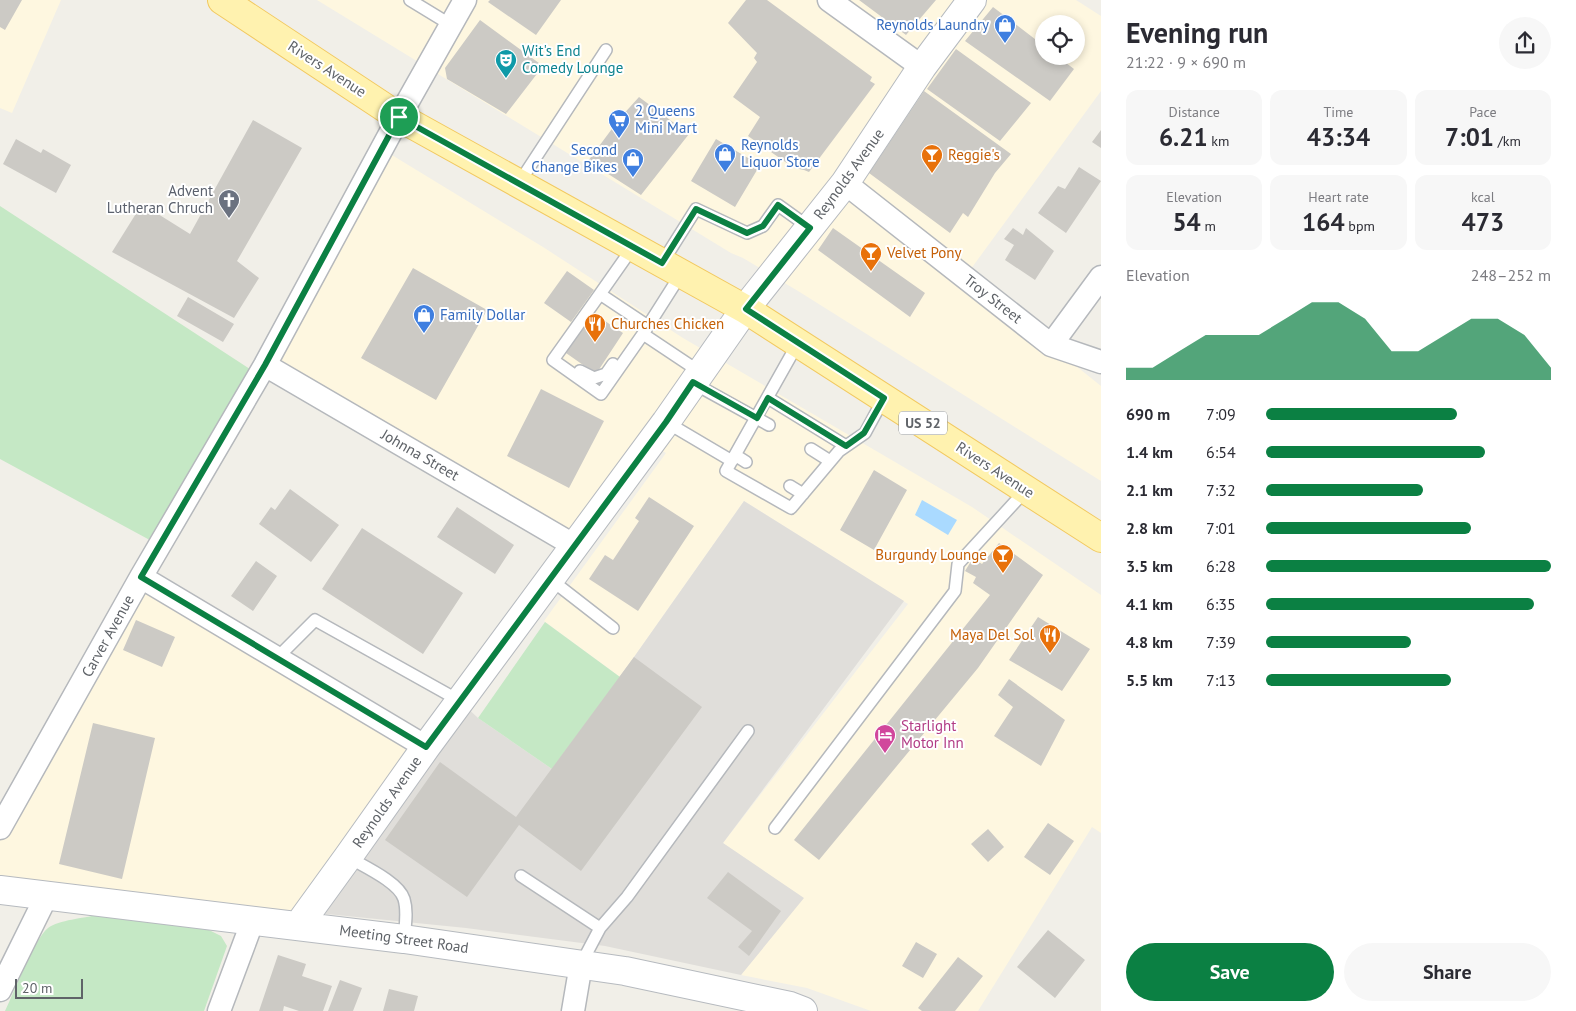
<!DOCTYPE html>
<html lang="en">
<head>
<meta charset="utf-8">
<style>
	body { margin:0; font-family:"PT Sans",sans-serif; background:#f7f7f7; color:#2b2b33; height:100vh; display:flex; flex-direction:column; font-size:19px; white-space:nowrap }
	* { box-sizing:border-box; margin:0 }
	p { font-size:16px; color:#7c7c81 }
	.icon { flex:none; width:28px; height:28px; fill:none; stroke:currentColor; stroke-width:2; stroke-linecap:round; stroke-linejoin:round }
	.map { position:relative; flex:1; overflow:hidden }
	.drawer { display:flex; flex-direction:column; background:#fff; width:475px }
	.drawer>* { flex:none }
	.controls { position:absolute; left:1035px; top:15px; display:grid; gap:10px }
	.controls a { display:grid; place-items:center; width:50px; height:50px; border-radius:50%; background:#fff; box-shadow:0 2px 8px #0003; font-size:25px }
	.scale { position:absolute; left:15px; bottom:12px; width:68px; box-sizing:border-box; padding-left:5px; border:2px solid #5f6368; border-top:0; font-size:14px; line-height:18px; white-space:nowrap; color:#5f6368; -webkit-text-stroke:4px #fff; paint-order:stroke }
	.pin { position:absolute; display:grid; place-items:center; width:42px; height:42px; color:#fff; margin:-21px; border:2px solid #fff; border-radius:50%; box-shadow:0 1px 5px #0007 }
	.round { display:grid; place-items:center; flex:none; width:52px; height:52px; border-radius:26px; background:#f7f7f7 }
	.headline { display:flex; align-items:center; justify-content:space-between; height:85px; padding:0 25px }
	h1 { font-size:28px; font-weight:700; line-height:38px }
	.metrics { display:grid; grid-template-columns:repeat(3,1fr); gap:8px; height:85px; padding:5px 25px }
	.metrics div { display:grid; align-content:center; border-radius:12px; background:#f7f7f7; text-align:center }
	.metrics b { font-size:25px; font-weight:700 }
	.metrics small { font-size:14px; font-weight:400 }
	.metrics p { font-size:14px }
	.chart { height:140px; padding:10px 25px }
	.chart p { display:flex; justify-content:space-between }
	.chart svg { width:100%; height:90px; margin-top:5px; fill:#0b8043; opacity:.7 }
	.button { display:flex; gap:10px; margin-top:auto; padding:10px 25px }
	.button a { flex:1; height:58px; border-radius:30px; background:#0b8043; color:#fff; font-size:20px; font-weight:700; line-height:58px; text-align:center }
	.button a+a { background:#f7f7f7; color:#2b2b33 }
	ul { padding:0 25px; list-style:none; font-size:16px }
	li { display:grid; grid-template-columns:80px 60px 1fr; align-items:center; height:38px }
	li i { height:12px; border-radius:6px; background:#0b8043 }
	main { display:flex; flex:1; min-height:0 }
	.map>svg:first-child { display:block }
	.commercial { fill:#fef7e0; fill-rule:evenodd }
	.industrial { fill:#e0deda }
	.green { fill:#c5e8c5 }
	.water { fill:#aadaff }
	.building { fill:#cccac5 }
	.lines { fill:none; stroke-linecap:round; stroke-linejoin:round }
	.lane-casing { stroke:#b5b8bc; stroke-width:14 }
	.street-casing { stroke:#b5b8bc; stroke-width:25 }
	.secondary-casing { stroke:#b6babf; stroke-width:30 }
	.primary-casing { stroke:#f2c960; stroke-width:30 }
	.lane { stroke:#fff; stroke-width:11 }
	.street { stroke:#fff; stroke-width:22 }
	.secondary { stroke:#fff; stroke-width:28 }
	.primary { stroke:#fff2af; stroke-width:28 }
	.route-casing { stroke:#fff; stroke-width:10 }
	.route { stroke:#0b8043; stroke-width:6 }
	.labels { text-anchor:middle; stroke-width:4; stroke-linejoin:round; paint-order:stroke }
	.shield { fill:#fff; stroke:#8f9295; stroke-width:1 }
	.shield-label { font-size:14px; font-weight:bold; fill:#5f6368 }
	.shop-label { font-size:15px; fill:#366cbe; stroke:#fff; text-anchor:start }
	.culture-label { font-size:15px; fill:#0d838f; stroke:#fff; text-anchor:start }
	.street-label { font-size:15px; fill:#5f6368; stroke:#fff }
	.food-label { font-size:15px; fill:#c56008; stroke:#fff; text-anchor:start }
	.worship-label { font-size:15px; fill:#5b616d; stroke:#fff; text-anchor:end }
	.hotel-label { font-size:15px; fill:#b23c85; stroke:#fff; text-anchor:start }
</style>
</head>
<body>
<main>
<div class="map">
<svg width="1101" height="1011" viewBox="0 0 1101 1011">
	<rect width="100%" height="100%" fill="#f1efe8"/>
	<path class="commercial" d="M 0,0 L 61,0 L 12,113 L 0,108 Z
		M 317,0 L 1076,0 L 1101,16 L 1101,91 L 965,277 L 1101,386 L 1101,481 L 798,291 L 743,258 L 731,253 ZM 1044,24 L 1076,24 L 1076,56 L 1044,56 Z
		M 382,149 L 543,247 L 683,338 L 972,507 L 1101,595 L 1101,833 L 1092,827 L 978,1011 L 871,1011 L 807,988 L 741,975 L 803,898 L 723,843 L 908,604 L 744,501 L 620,677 L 544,621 L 666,453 L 650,444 L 575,546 L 265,365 Z
		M 141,577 L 426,747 L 298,926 L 0,890 L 0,828 Z"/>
	<path class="industrial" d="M 744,501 L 904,601 L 723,843 L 804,898 L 741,975 L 605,946 L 466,928 L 307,912 L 460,701 L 478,718 L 552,769 L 634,657 Z"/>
	<path class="green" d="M 0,206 L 259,375 L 159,545 L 0,459 Z
		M 545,622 L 620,677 L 552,769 L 478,718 Z
		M 97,915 L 209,930 L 221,936 L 227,946 L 204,1011 L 5,1011 C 14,993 34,939 48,928 C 59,920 84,918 97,915 Z"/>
	<path class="water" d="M 922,500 L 957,520 L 948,535 L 915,515 Z"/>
	<path class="building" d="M 0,0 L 22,0 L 5,30 L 0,27 Z
		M 490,0 L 561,0 L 536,35 L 488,2 Z
		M 746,0 L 767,0 L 872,77 L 870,81 L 875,84 L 809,172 L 804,170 L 794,168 L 748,136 L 760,117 L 733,97 L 757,62 L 754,58 L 757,53 L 728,23 Z
		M 859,0 L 936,0 L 906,35 Z
		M 993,7 L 1044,46 L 1044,56 L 1057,56 L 1074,69 L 1050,101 L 965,41 Z
		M 480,20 L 543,66 L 506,114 L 447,79 L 445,68 Z
		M 956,49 L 1031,103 L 1000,141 L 927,89 Z
		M 924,91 L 1011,154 L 995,173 L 968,217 L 963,213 L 950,233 L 869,173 Z
		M 639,97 L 689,134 L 641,195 L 588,161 L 620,118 Z
		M 253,120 L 302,148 L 237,261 L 259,278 L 234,318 L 112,252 L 142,204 L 190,234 Z
		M 1101,130 L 1101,148 L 1092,142 Z
		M 16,139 L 41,153 L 43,149 L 71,165 L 56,193 L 3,164 Z
		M 716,139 L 760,165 L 735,207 L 691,181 Z
		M 1079,167 L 1101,181 L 1066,233 L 1038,213 L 1058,186 L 1065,189 Z
		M 833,228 L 925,293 L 910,317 L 818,250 Z
		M 1013,228 L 1023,235 L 1026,228 L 1054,251 L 1035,280 L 1005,260 L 1014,245 L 1004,239 Z
		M 413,268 L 487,310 L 436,400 L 361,358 Z
		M 567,271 L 594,290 L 571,322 L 544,303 Z
		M 188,297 L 234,324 L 223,342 L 177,316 Z
		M 593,313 L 623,333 L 596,374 L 566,353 Z
		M 541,389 L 604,421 L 569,488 L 507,456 Z
		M 874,470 L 907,490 L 874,550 L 840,530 Z
		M 290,489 L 339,525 L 311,562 L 259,524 L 271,507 L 275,510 Z
		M 649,497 L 694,526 L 638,611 L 589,579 L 605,555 L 613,560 L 639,521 L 635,518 Z
		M 457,507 L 514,545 L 495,574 L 437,537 Z
		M 362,528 L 463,593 L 423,654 L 322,589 Z
		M 999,543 L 1043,575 L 978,668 L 819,860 L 794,840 L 990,595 L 973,583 L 976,577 L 965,571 L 973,558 L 982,564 Z
		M 256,561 L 277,576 L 253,611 L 231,596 Z
		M 1038,617 L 1090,649 L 1062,691 L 1009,660 Z
		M 136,620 L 175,637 L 162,667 L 123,650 Z
		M 634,657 L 702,707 L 581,871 L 519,825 L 467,897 L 385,840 L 440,762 L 516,817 Z
		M 1009,679 L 1065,720 L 1041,766 L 994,736 L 1013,707 L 998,695 Z
		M 93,723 L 155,738 L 122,879 L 59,864 Z
		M 1048,823 L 1074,841 L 1050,875 L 1024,857 Z
		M 988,829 L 1004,847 L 988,862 L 971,844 Z
		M 728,872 L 781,911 L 749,956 L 738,947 L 752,931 L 707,898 Z
		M 1048,930 L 1085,960 L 1055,998 L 1017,967 Z
		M 916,942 L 937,954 L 923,978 L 902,966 Z
		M 278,955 L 306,964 L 302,976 L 332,986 L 323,1011 L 299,1011 L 284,1006 L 283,1011 L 259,1011 Z
		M 958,957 L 983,976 L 955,1011 L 922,1011 L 918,1008 Z
		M 340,980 L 362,988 L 353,1011 L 328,1011 Z
		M 389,989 L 418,996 L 414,1011 L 383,1011 Z"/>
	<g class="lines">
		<g class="lane-casing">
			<path id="lane" d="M 410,0 L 451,25
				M 519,183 L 606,50
				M 662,263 L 696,209 L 747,233 L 763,226 L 778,205 L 810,228
				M 600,294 L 633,247
				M 648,326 L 600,294 L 553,360 L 601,394 L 643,334 L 648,326 L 681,274
				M 643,334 L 700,372
				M 798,343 L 726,471 L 791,508 L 839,451 L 865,433 L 884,398
				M 580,371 L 594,378 L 606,374 L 613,364
				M 693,383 L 769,425
				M 768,398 L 846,446
				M 666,422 L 732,461
				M 811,449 L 830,461
				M 735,455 L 746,462
				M 790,486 L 803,494
				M 550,579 L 613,628
				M 277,658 L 315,620 L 460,701
				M 775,828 L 955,591 L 958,564 L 1026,490
				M 348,857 C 363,866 399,882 404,899 C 408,912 405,926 404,939
				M 521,876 L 600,928 L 581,964
				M 600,928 L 627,897 L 748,731"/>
		</g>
		<g class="street-casing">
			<path id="street" d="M 829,0 L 922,67
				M 845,183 L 1051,345 L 1101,362
				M 1051,345 L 1101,277
				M 265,365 L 575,546
				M 141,577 L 426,747
				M 0,828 L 141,577 L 265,365 L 399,117 L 465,0
				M 0,990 L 47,895
				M 219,1011 L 253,920
				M 573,1011 L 581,964"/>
		</g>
		<g class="secondary-casing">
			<path id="secondary" d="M 0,890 L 404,939 L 625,971 L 790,1006 L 803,1011
				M 298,926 L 348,857 L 426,747 L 666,422 L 745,309 L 845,183 L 922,67 L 972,0"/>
		</g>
		<g class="primary-casing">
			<path id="primary" d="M 222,0 L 399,117 L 745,309 L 1101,538"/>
		</g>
		<use href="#lane" class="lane"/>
		<use href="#street" class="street"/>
		<use href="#secondary" class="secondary"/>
		<use href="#primary" class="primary"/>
	</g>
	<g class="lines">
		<g class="route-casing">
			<path id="route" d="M 399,117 L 662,263 L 696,209 L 747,233 L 763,226 L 778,205 L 810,228 L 746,309 L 884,398 L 864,433 L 846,446 L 768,398 L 757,418 L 693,382 L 666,422 L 426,747 L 141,577 L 265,365 Z"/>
		</g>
		<use href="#route" class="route"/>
	</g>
	<defs>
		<g id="shop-pin" transform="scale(1.125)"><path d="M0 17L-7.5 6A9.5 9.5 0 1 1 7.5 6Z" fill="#3f7fe0" stroke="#fff"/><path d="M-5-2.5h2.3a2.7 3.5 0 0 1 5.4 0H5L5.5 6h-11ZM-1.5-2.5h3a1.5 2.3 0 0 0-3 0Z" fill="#fff"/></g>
		<g id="theatre-pin" transform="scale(1.125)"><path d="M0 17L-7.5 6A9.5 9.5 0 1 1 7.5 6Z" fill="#0f9aa8" stroke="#fff"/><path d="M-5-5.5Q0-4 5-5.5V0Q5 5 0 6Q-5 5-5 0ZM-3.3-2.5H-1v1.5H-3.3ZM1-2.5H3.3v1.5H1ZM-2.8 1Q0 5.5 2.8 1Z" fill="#fff"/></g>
		<g id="supermarket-pin" transform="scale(1.125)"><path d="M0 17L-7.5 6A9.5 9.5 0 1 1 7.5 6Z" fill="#3f7fe0" stroke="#fff"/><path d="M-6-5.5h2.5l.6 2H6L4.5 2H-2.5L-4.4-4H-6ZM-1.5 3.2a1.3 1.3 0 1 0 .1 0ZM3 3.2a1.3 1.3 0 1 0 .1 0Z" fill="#fff"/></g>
		<g id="bar-pin" transform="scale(1.125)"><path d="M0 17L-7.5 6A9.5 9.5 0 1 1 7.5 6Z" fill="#e8710a" stroke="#fff"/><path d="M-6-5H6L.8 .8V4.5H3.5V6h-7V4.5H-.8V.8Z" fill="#fff"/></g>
		<g id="church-pin" transform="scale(1.125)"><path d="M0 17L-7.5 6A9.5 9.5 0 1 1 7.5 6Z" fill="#6b7280" stroke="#fff"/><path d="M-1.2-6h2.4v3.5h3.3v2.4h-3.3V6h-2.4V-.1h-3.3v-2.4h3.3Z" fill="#fff"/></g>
		<g id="restaurant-pin" transform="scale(1.125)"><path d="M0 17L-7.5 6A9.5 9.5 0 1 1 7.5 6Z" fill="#e8710a" stroke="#fff"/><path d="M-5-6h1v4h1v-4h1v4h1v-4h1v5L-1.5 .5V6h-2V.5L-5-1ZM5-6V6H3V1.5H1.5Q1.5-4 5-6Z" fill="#fff"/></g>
		<g id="hotel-pin" transform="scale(1.125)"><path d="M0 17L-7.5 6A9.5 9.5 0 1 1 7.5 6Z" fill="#d1479c" stroke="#fff"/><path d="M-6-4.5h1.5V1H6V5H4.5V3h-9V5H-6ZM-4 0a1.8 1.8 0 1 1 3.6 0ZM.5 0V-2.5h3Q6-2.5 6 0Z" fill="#fff"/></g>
	</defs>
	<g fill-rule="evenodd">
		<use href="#shop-pin" x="1005" y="25"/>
		<use href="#theatre-pin" x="506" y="60"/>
		<use href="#supermarket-pin" x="619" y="120"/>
		<use href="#shop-pin" x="725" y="154"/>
		<use href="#bar-pin" x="932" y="155"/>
		<use href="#shop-pin" x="633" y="159"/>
		<use href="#church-pin" x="229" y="200"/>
		<use href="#bar-pin" x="871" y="253"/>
		<use href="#shop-pin" x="424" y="315"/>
		<use href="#restaurant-pin" x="595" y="324"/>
		<use href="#bar-pin" x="1003" y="555"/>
		<use href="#restaurant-pin" x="1050" y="635"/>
		<use href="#hotel-pin" x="885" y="735"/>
	</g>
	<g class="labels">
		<rect class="shield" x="899" y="411.5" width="48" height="23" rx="4"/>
		<g class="shield-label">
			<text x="923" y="428">US 52</text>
		</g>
		<g class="shop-label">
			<text x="989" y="30" text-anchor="end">Reynolds Laundry</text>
			<text x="635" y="116">2 Queens<tspan x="635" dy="17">Mini Mart</tspan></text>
			<text x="741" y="150">Reynolds<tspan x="741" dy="17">Liquor Store</tspan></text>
			<text x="617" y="155" text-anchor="end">Second<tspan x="617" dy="17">Change Bikes</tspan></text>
			<text x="440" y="320">Family Dollar</text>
		</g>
		<g class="culture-label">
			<text x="522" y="56">Wit's End<tspan x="522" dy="17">Comedy Lounge</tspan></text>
		</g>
		<g class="street-label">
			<text transform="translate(327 69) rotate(33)" y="5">Rivers Avenue</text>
			<text transform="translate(849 174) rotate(-54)" y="5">Reynolds Avenue</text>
			<text transform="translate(993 299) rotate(38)" y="5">Troy Street</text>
			<text transform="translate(420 455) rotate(30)" y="5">Johnna Street</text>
			<text transform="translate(995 470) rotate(33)" y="5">Rivers Avenue</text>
			<text transform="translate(108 636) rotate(-61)" y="5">Carver Avenue</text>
			<text transform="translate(387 802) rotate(-55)" y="5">Reynolds Avenue</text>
			<text transform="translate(404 939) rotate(8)" y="5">Meeting Street Road</text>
		</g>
		<g class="food-label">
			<text x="948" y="160">Reggie's</text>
			<text x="887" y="258">Velvet Pony</text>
			<text x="611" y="329">Churches Chicken</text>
			<text x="987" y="560" text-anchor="end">Burgundy Lounge</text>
			<text x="1034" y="640" text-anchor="end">Maya Del Sol</text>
		</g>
		<g class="worship-label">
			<text x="213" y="196">Advent<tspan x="213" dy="17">Lutheran Chruch</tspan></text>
		</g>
		<g class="hotel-label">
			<text x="901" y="731">Starlight<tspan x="901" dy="17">Motor Inn</tspan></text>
		</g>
	</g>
</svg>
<div class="controls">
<a><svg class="icon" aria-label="locate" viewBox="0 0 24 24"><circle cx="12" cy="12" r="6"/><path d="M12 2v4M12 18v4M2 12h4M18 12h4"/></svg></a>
</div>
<div class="scale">20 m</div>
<div class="pin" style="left:399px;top:117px;background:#1e9e55"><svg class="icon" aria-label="arrive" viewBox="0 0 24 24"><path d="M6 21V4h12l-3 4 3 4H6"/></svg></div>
</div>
<section class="drawer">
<div class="headline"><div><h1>Evening run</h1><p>21:22 · 9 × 690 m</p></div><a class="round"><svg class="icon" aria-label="share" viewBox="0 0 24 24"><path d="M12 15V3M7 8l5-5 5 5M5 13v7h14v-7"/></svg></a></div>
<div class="metrics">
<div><p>Distance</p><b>6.21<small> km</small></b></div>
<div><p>Time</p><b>43:34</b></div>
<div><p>Pace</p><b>7:01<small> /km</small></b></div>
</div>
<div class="metrics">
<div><p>Elevation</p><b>54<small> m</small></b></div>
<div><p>Heart rate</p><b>164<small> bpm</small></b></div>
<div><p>kcal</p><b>473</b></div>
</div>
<div class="chart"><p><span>Elevation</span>248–252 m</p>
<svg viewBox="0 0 160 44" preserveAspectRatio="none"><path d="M0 44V38L10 38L20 30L30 22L40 22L50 22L60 14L70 6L80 6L90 14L100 30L110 30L120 22L130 14L140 14L150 22L160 38V44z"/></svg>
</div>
<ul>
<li><b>690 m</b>7:09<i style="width:67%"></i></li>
<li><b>1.4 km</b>6:54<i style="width:77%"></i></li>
<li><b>2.1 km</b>7:32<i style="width:55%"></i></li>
<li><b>2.8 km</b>7:01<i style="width:72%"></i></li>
<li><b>3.5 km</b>6:28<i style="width:100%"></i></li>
<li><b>4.1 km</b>6:35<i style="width:94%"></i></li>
<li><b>4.8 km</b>7:39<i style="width:51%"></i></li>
<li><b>5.5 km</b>7:13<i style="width:65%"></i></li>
</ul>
<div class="button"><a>Save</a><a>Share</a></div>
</section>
</main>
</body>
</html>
